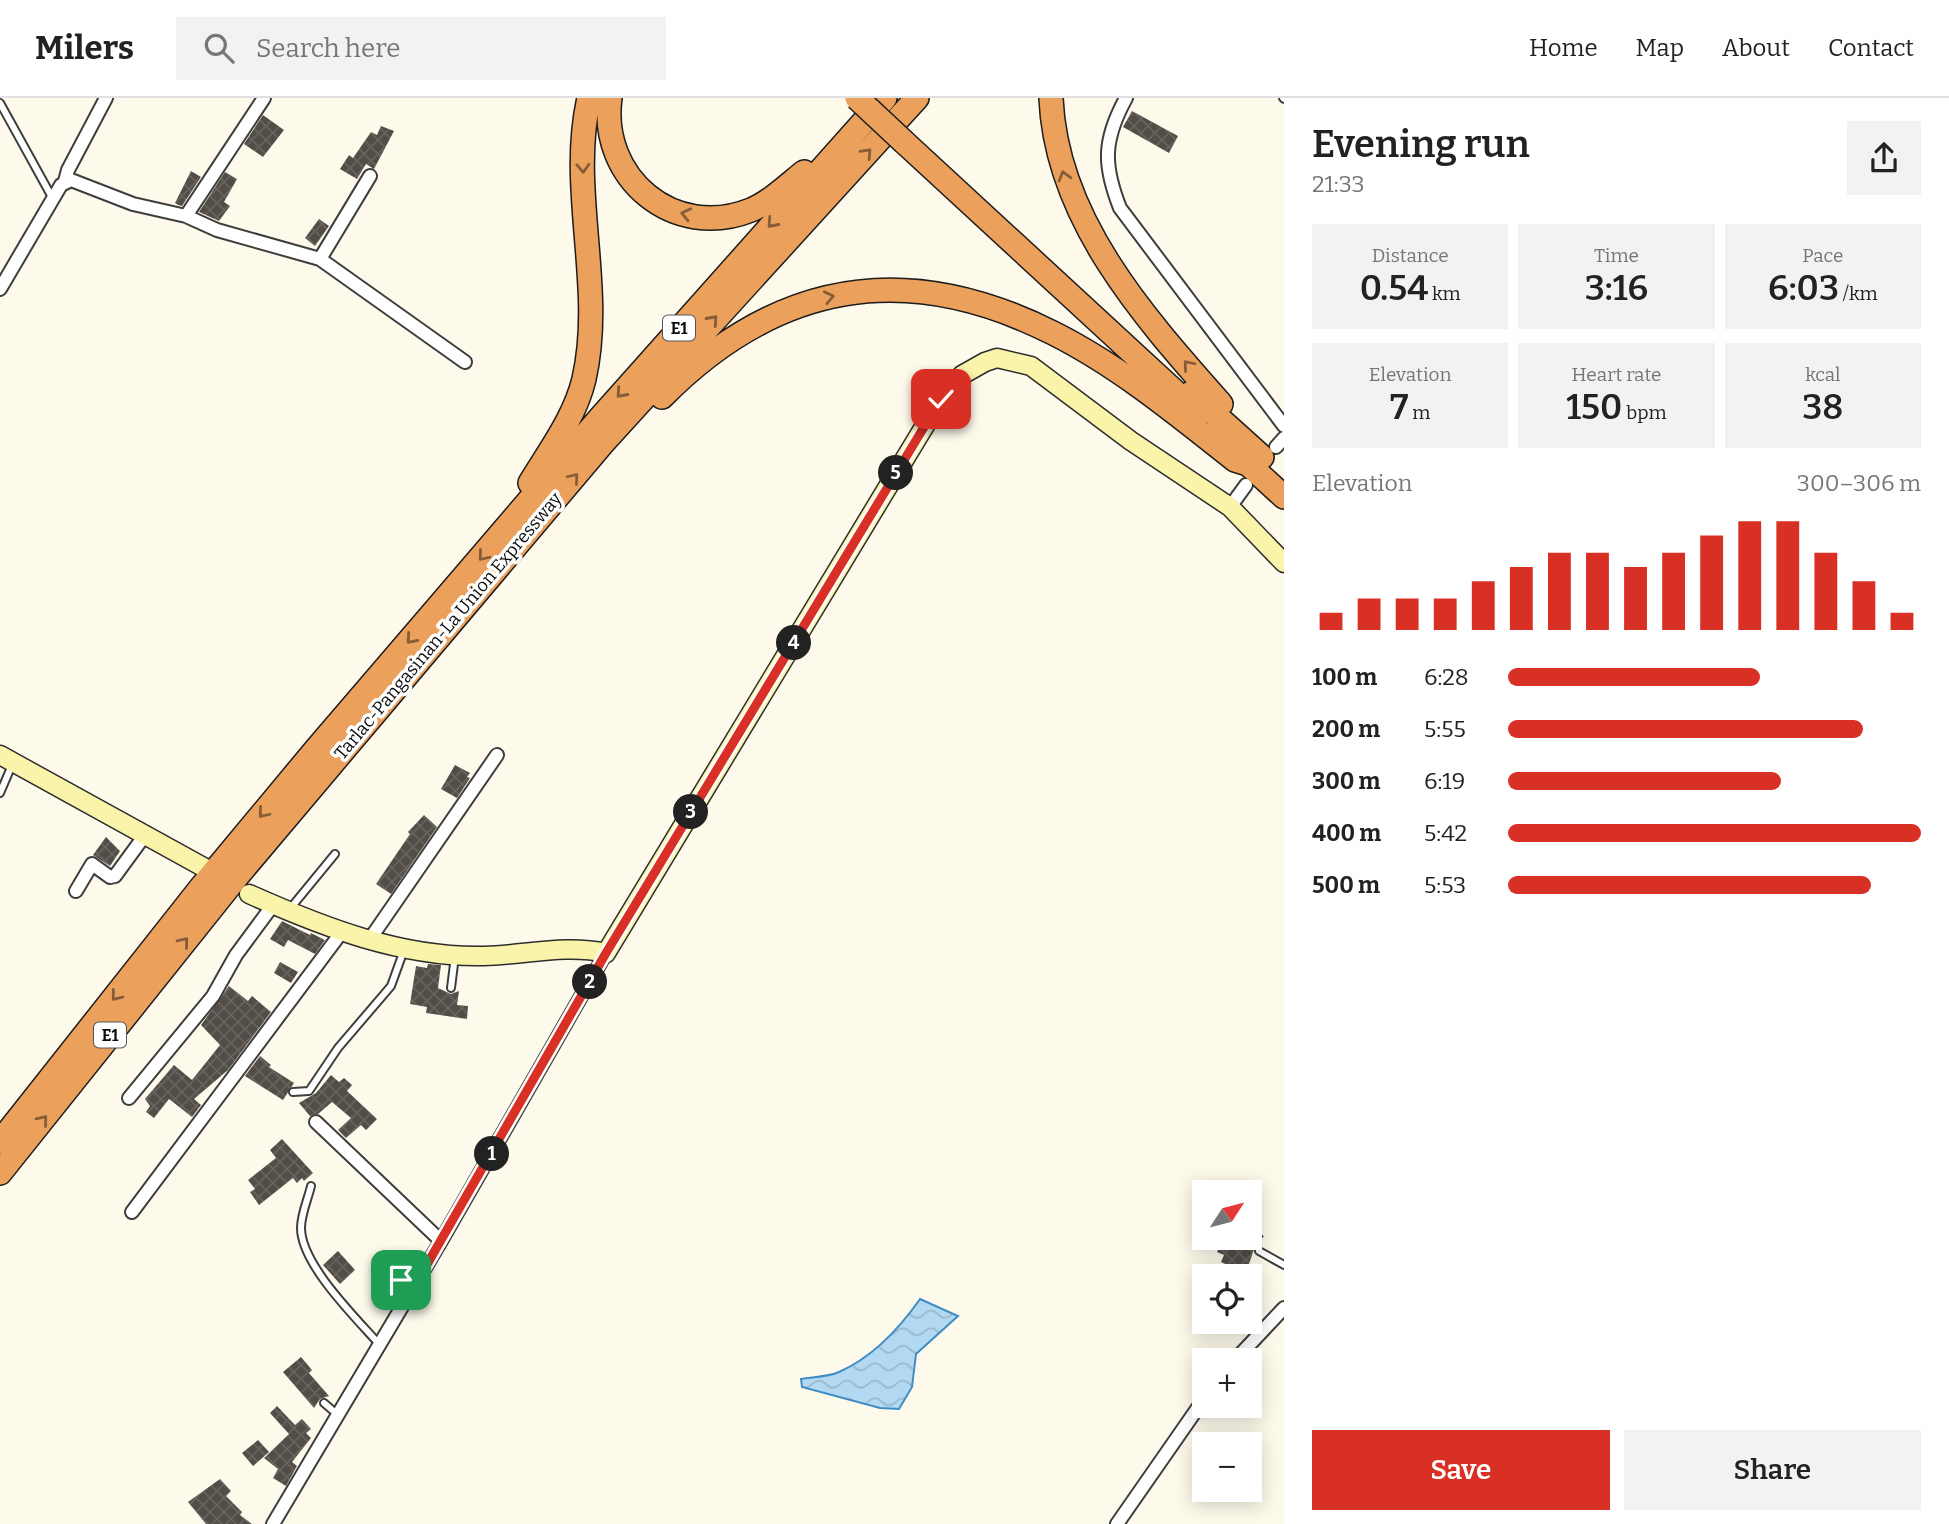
<!DOCTYPE html>
<html lang="en">
<head>
<meta charset="utf-8">
<style>
	body { margin:0; font-family:Bitter,serif; background:#f2f2f2; color:#222; height:100vh; display:flex; flex-direction:column; font-size:26px; white-space:nowrap }
	* { box-sizing:border-box; margin:0 }
	p { font-size:23px; color:#767676 }
	.icon { flex:none; width:38px; height:38px; fill:none; stroke:currentColor; stroke-width:2; stroke-linecap:round; stroke-linejoin:round }
	.map { position:relative; flex:1; overflow:hidden }
	.panel { display:flex; flex-direction:column; background:#fff; width:665px }
	.panel>* { flex:none }
	.needle { width:46px; rotate:54deg }
	.tools { position:absolute; left:1192px; top:1082px; display:grid; gap:14px }
	.tools a { display:grid; place-items:center; width:70px; height:70px; border-radius:0px; background:#fff; box-shadow:0 4px 18px #0003; font-size:35px }
	.pin { position:absolute; display:grid; place-items:center; width:60px; height:60px; color:#fff; margin:-30px; border-radius:14px; box-shadow:0 4px 10px #0006 }
	.km { position:absolute; width:35px; height:35px; margin:-18px; border-radius:50%; background:#222; color:#fff; font-size:19px; line-height:35px; text-align:center }
	.round { display:grid; place-items:center; flex:none; width:74px; height:74px; border-radius:0px; background:#f2f2f2 }
	.overview { display:flex; align-items:center; justify-content:space-between; height:119px; padding:0 28px }
	h1 { font-size:38px; font-weight:600; line-height:52px }
	.figures { display:grid; grid-template-columns:repeat(3,1fr); gap:10px; height:119px; padding:7px 28px }
	.figures div { display:grid; align-content:center; border-radius:0px; background:#f2f2f2; text-align:center }
	.figures b { font-size:35px; font-weight:600 }
	.figures small { font-size:19px; font-weight:400 }
	.figures p { font-size:19px }
	.chart { height:196px; padding:14px 28px }
	.chart p { display:flex; justify-content:space-between }
	.chart svg { width:100%; height:126px; margin-top:7px; stroke:#d93025; stroke-width:6 }
	.button { display:flex; gap:14px; margin-top:auto; padding:14px 28px }
	.button a { flex:1; height:80px; border-radius:0px; background:#d93025; color:#fff; font-size:28px; font-weight:600; line-height:80px; text-align:center }
	.button a+a { background:#f2f2f2; color:#222 }
	ul { padding:0 28px; list-style:none; font-size:23px }
	li { display:grid; grid-template-columns:112px 84px 1fr; align-items:center; height:52px }
	li i { height:18px; border-radius:9px; background:#d93025 }
	header { display:flex; align-items:center; gap:42px; box-sizing:border-box; height:98px; padding:0 35px; background:#fff; border-bottom:2px solid #e0e0e0 }
	header strong { font-size:33px }
	nav { display:flex; gap:38px; margin-inline-start:auto; font-size:24px }
	.search { width:490px; height:63px; background:#f2f2f2; display:flex; align-items:center; gap:18px; box-sizing:border-box; padding:0 24px; border-radius:0px; color:#767676; font-size:26px }
	main { display:flex; flex:1; min-height:0 }
	.map>svg:first-child { display:block }
	.water { fill:url(#water-waves); stroke:#3f8cc4; stroke-width:2 }
	.building { fill:url(#building-cross-hatch) }
	.lines { fill:none; stroke-linecap:round; stroke-linejoin:round }
	.lane-casing { stroke:#3e3e3e; stroke-width:10 }
	.street-casing { stroke:#3e3e3e; stroke-width:16 }
	.secondary-casing { stroke:#2d2d2d; stroke-width:21 }
	.highway-casing { stroke:#1c1c1c; stroke-width:26 }
	.lane { stroke:#fff; stroke-width:6 }
	.street { stroke:#fff; stroke-width:12 }
	.secondary { stroke:#faf3aa; stroke-width:18 }
	.highway { stroke:#eba05c; stroke-width:23 }
	.highway-bridge-casing { stroke:#1c1c1c; stroke-width:26; stroke-linecap:butt }
	.highway-bridge { stroke:#eba05c; stroke-width:23 }
	.oneway { stroke:#865d38 }
	.route-casing { stroke:#fff; stroke-width:14 }
	.route { stroke:#d93025; stroke-width:9 }
	.labels { text-anchor:middle; stroke-width:7; stroke-linejoin:round; paint-order:stroke }
	.shield { fill:#fff; stroke:#545454; stroke-width:2 }
	.shield-label { font-size:16px; font-weight:bold; fill:#0b0b0b }
	.street-label { font-size:18px; fill:#0b0b0b; stroke:#fff }
</style>
</head>
<body>
<header>
<strong>Milers</strong>
<div class="search"><svg class="icon" aria-label="search" viewBox="0 0 24 24"><circle cx="10" cy="10" r="6"/><path d="M15 15l6 6"/></svg>Search here</div>
<nav><a>Home</a><a>Map</a><a>About</a><a>Contact</a></nav>
</header>
<main>
<div class="map">
<svg width="1284" height="1426" viewBox="0 0 1284 1426">
	<defs>
		<pattern id="water-waves" width="16" height="10" patternUnits="userSpaceOnUse" patternTransform="scale(1.75)"><rect width="16" height="10" fill="#b3d9f2"/><path d="M0 5q4-4 8 0t8 0" fill="none" stroke="#99b9ce"/></pattern>
		<pattern id="building-cross-hatch" width="8" height="8" patternUnits="userSpaceOnUse" patternTransform="scale(1.75)"><rect width="8" height="8" fill="#534d48"/><path d="M0 0l8 8M0 8l8-8" fill="none" stroke="#67625e"/></pattern>
	</defs>
	<rect width="100%" height="100%" fill="#fefaeb"/>
	<path class="water" d="M 920,1201 L 958,1218 L 916,1256 L 912,1289 L 899,1311 L 880,1310 L 802,1289 L 801,1281 C 813,1279 828,1279 839,1274 C 873,1259 899,1231 920,1201 Z"/>
	<path class="building" d="M 1132,13 L 1178,38 L 1169,55 L 1123,29 Z
		M 263,17 L 284,32 L 263,59 L 244,46 Z
		M 381,28 L 394,33 L 374,71 L 366,66 L 357,81 L 340,71 L 349,57 L 353,60 L 371,34 L 377,37 Z
		M 191,73 L 201,79 L 182,108 L 178,107 L 175,105 Z
		M 225,74 L 237,81 L 224,104 L 230,108 L 219,123 L 199,114 Z
		M 319,121 L 329,128 L 315,148 L 305,140 Z
		M 455,667 L 470,675 L 467,679 L 470,680 L 457,700 L 441,691 Z
		M 424,717 L 437,729 L 391,796 L 376,786 L 410,736 L 408,734 Z
		M 106,739 L 120,753 L 110,768 L 93,757 Z
		M 282,823 L 310,837 L 311,835 L 325,842 L 315,856 L 288,842 L 284,849 L 270,841 Z
		M 280,864 L 298,874 L 291,885 L 274,875 Z
		M 428,866 L 441,867 L 438,890 L 451,896 L 459,893 L 457,907 L 468,908 L 467,921 L 426,915 L 427,909 L 410,906 L 416,868 L 427,870 Z
		M 229,888 L 248,903 L 252,898 L 271,914 L 228,972 L 194,1001 L 201,1007 L 192,1019 L 169,1001 L 154,1020 L 146,1014 L 150,1008 L 145,1001 L 174,967 L 192,982 L 220,947 L 201,927 Z
		M 260,958 L 271,967 L 269,969 L 294,985 L 283,1002 L 245,978 Z
		M 331,977 L 339,984 L 344,980 L 352,987 L 347,993 L 377,1021 L 366,1032 L 361,1027 L 346,1040 L 338,1032 L 351,1020 L 332,1004 L 318,1016 L 310,1018 L 299,1005 L 316,995 Z
		M 282,1041 L 313,1075 L 304,1083 L 302,1080 L 297,1085 L 293,1080 L 259,1107 L 250,1094 L 255,1091 L 248,1082 L 276,1060 L 270,1052 Z
		M 1250,1130 L 1264,1138 L 1254,1151 L 1246,1175 L 1221,1164 L 1224,1157 L 1217,1154 L 1224,1139 L 1250,1139 Z
		M 338,1153 L 355,1172 L 340,1186 L 323,1167 Z
		M 301,1259 L 312,1272 L 309,1275 L 329,1298 L 320,1301 L 314,1310 L 283,1274 Z
		M 277,1308 L 295,1327 L 302,1321 L 311,1331 L 306,1335 L 311,1340 L 292,1364 L 297,1368 L 286,1388 L 273,1380 L 278,1371 L 264,1360 L 289,1336 L 270,1315 Z
		M 258,1342 L 269,1354 L 253,1368 L 242,1355 Z
		M 220,1381 L 231,1393 L 226,1398 L 242,1414 L 240,1417 L 252,1426 L 206,1426 L 188,1404 Z"/>
	<g class="lines">
		<g class="lane-casing">
			<path id="lane" d="M 1283,0 L 1284,1
				M 0,5 L 53,101
				M 0,695 L 12,667
				M 289,812 L 335,756
				M 451,890 L 455,858
				M 293,994 L 309,993 L 338,950 L 391,888 L 404,852
				M 311,1088 C 308,1101 301,1116 301,1130 C 301,1166 355,1219 379,1246
				M 1259,1153 L 1284,1167
				M 401,1182 L 395,1190 L 405,1202
				M 324,1305 L 338,1317"/>
		</g>
		<g class="street-casing">
			<path id="street" d="M 1126,0 C 1103,42 1103,67 1120,110 L 1284,328
				M 65,83 L 68,72 L 106,0
				M 186,118 L 264,0
				M 320,161 L 370,78
				M 0,191 L 61,87 L 71,82 L 133,106 L 186,118 L 217,132 L 320,161 L 465,264
				M 1276,349 L 1284,340
				M 1230,409 L 1246,387
				M 76,793 L 92,766 L 110,779 L 115,778 L 145,737
				M 370,841 L 497,657
				M 129,1000 L 213,898 L 236,857 L 273,807
				M 316,1024 L 441,1143
				M 132,1114 L 341,835
				M 1235,1262 L 1284,1210
				M 273,1426 L 441,1143 L 606,855
				M 1117,1426 L 1204,1301"/>
		</g>
		<g class="secondary-casing">
			<path id="secondary" d="M 0,657 L 205,770
				M 249,796 C 323,829 402,860 484,858 C 525,857 566,846 606,855 L 941,301 L 962,277 L 985,264 L 997,260 L 1031,268 L 1131,343 L 1230,409 L 1284,465"/>
		</g>
		<g class="highway-casing">
			<path id="highway" d="M 610,0 C 599,80 674,143 751,112 C 770,104 788,87 804,74
				M 1051,0 C 1056,121 1144,219 1221,306
				M 904,44 L 1198,315
				M 1191,295 L 1262,359
				M 662,299 C 777,183 906,161 1053,235 C 1119,268 1178,317 1235,362 L 1248,366
				M 1241,355 L 1248,366 L 1284,399
				M 530,385 C 550,352 575,319 584,281 C 605,189 568,92 589,0
				M 0,1044 L 203,787 L 317,650 L 600,320 L 885,0
				M 0,1075 L 239,776 L 602,346 L 917,0"/>
		</g>
		<use href="#lane" class="lane"/>
		<use href="#street" class="street"/>
		<use href="#secondary" class="secondary"/>
		<use href="#highway" class="highway"/>
		<g class="highway-bridge-casing">
			<path id="highway-bridge" d="M 857,0 L 904,44"/>
		</g>
		<use href="#highway-bridge" class="highway-bridge"/>
	</g>
	<defs><path id="oneway-chevron" d="M-2-3.5L2.5 0L-2 3.5" fill="none" stroke-width="1.6" stroke-linecap="round" stroke-linejoin="round" transform="scale(1.75)"/></defs>
	<g class="oneway">
		<use href="#oneway-chevron" transform="translate(867 55) rotate(-47)"/>
		<use href="#oneway-chevron" transform="translate(583 70) rotate(88)"/>
		<use href="#oneway-chevron" transform="translate(1064 78) rotate(-106)"/>
		<use href="#oneway-chevron" transform="translate(686 116) rotate(-167)"/>
		<use href="#oneway-chevron" transform="translate(772 125) rotate(132)"/>
		<use href="#oneway-chevron" transform="translate(829 199) rotate(-12)"/>
		<use href="#oneway-chevron" transform="translate(713 222) rotate(-48)"/>
		<use href="#oneway-chevron" transform="translate(1188 267) rotate(-130)"/>
		<use href="#oneway-chevron" transform="translate(621 295) rotate(132)"/>
		<use href="#oneway-chevron" transform="translate(574 380) rotate(-50)"/>
		<use href="#oneway-chevron" transform="translate(483 458) rotate(130)"/>
		<use href="#oneway-chevron" transform="translate(411 541) rotate(131)"/>
		<use href="#oneway-chevron" transform="translate(263 715) rotate(130)"/>
		<use href="#oneway-chevron" transform="translate(184 844) rotate(-51)"/>
		<use href="#oneway-chevron" transform="translate(116 898) rotate(128)"/>
		<use href="#oneway-chevron" transform="translate(43 1022) rotate(-51)"/>
	</g>
	<g class="lines">
		<g class="route-casing">
			<path id="route" d="M 401,1182 L 395,1190 L 406,1203 L 606,855 L 941,301"/>
		</g>
		<use href="#route" class="route"/>
	</g>
	<g class="labels">
		<g class="shield">
			<rect x="663" y="217.5" width="32" height="25" rx="5"/>
			<rect x="94" y="924.5" width="32" height="25" rx="5"/>
		</g>
		<g class="shield-label">
			<text x="679" y="236">E1</text>
			<text x="110" y="943">E1</text>
		</g>
		<g class="street-label">
			<text transform="translate(448 528) rotate(-50)" y="6">Tarlac-Pangasinan-La Union Expressway</text>
		</g>
	</g>
</svg>
<div class="tools">
<a><svg class="needle" viewBox="-14 -14 28 28"><path d="M0-13l5 13h-10z" fill="#e53935"/><path d="M0 13l5-13h-10z" fill="#767676"/></svg></a>
<a><svg class="icon" aria-label="locate" viewBox="0 0 24 24"><circle cx="12" cy="12" r="6"/><path d="M12 2v4M12 18v4M2 12h4M18 12h4"/></svg></a>
<a>+</a>
<a>−</a>
</div>
<div class="pin" style="left:401px;top:1182px;background:#1e9e55"><svg class="icon" aria-label="arrive" viewBox="0 0 24 24"><path d="M6 21V4h12l-3 4 3 4H6"/></svg></div>
<div class="pin" style="left:941px;top:301px;background:#d93025"><svg class="icon" aria-label="check" viewBox="0 0 24 24"><path d="M5 12l5 5 9-10"/></svg></div>
<b class="km" style="left:492px;top:1056px">1</b>
<b class="km" style="left:590px;top:884px">2</b>
<b class="km" style="left:691px;top:714px">3</b>
<b class="km" style="left:794px;top:545px">4</b>
<b class="km" style="left:896px;top:375px">5</b>
</div>
<section class="panel">
<div class="overview"><div><h1>Evening run</h1><p>21:33</p></div><a class="round"><svg class="icon" aria-label="share" viewBox="0 0 24 24"><path d="M12 15V3M7 8l5-5 5 5M5 13v7h14v-7"/></svg></a></div>
<div class="figures">
<div><p>Distance</p><b>0.54<small> km</small></b></div>
<div><p>Time</p><b>3:16</b></div>
<div><p>Pace</p><b>6:03<small> /km</small></b></div>
</div>
<div class="figures">
<div><p>Elevation</p><b>7<small> m</small></b></div>
<div><p>Heart rate</p><b>150<small> bpm</small></b></div>
<div><p>kcal</p><b>38</b></div>
</div>
<div class="chart"><p><span>Elevation</span>300–306 m</p>
<svg viewBox="0 0 160 44" preserveAspectRatio="none"><path d="M5 44V38M15 44V33M25 44V33M35 44V33M45 44V27M55 44V22M65 44V17M75 44V17M85 44V22M95 44V17M105 44V11M115 44V6M125 44V6M135 44V17M145 44V27M155 44V38"/></svg>
</div>
<ul>
<li><b>100 m</b>6:28<i style="width:61%"></i></li>
<li><b>200 m</b>5:55<i style="width:86%"></i></li>
<li><b>300 m</b>6:19<i style="width:66%"></i></li>
<li><b>400 m</b>5:42<i style="width:100%"></i></li>
<li><b>500 m</b>5:53<i style="width:88%"></i></li>
</ul>
<div class="button"><a>Save</a><a>Share</a></div>
</section>
</main>
</body>
</html>
